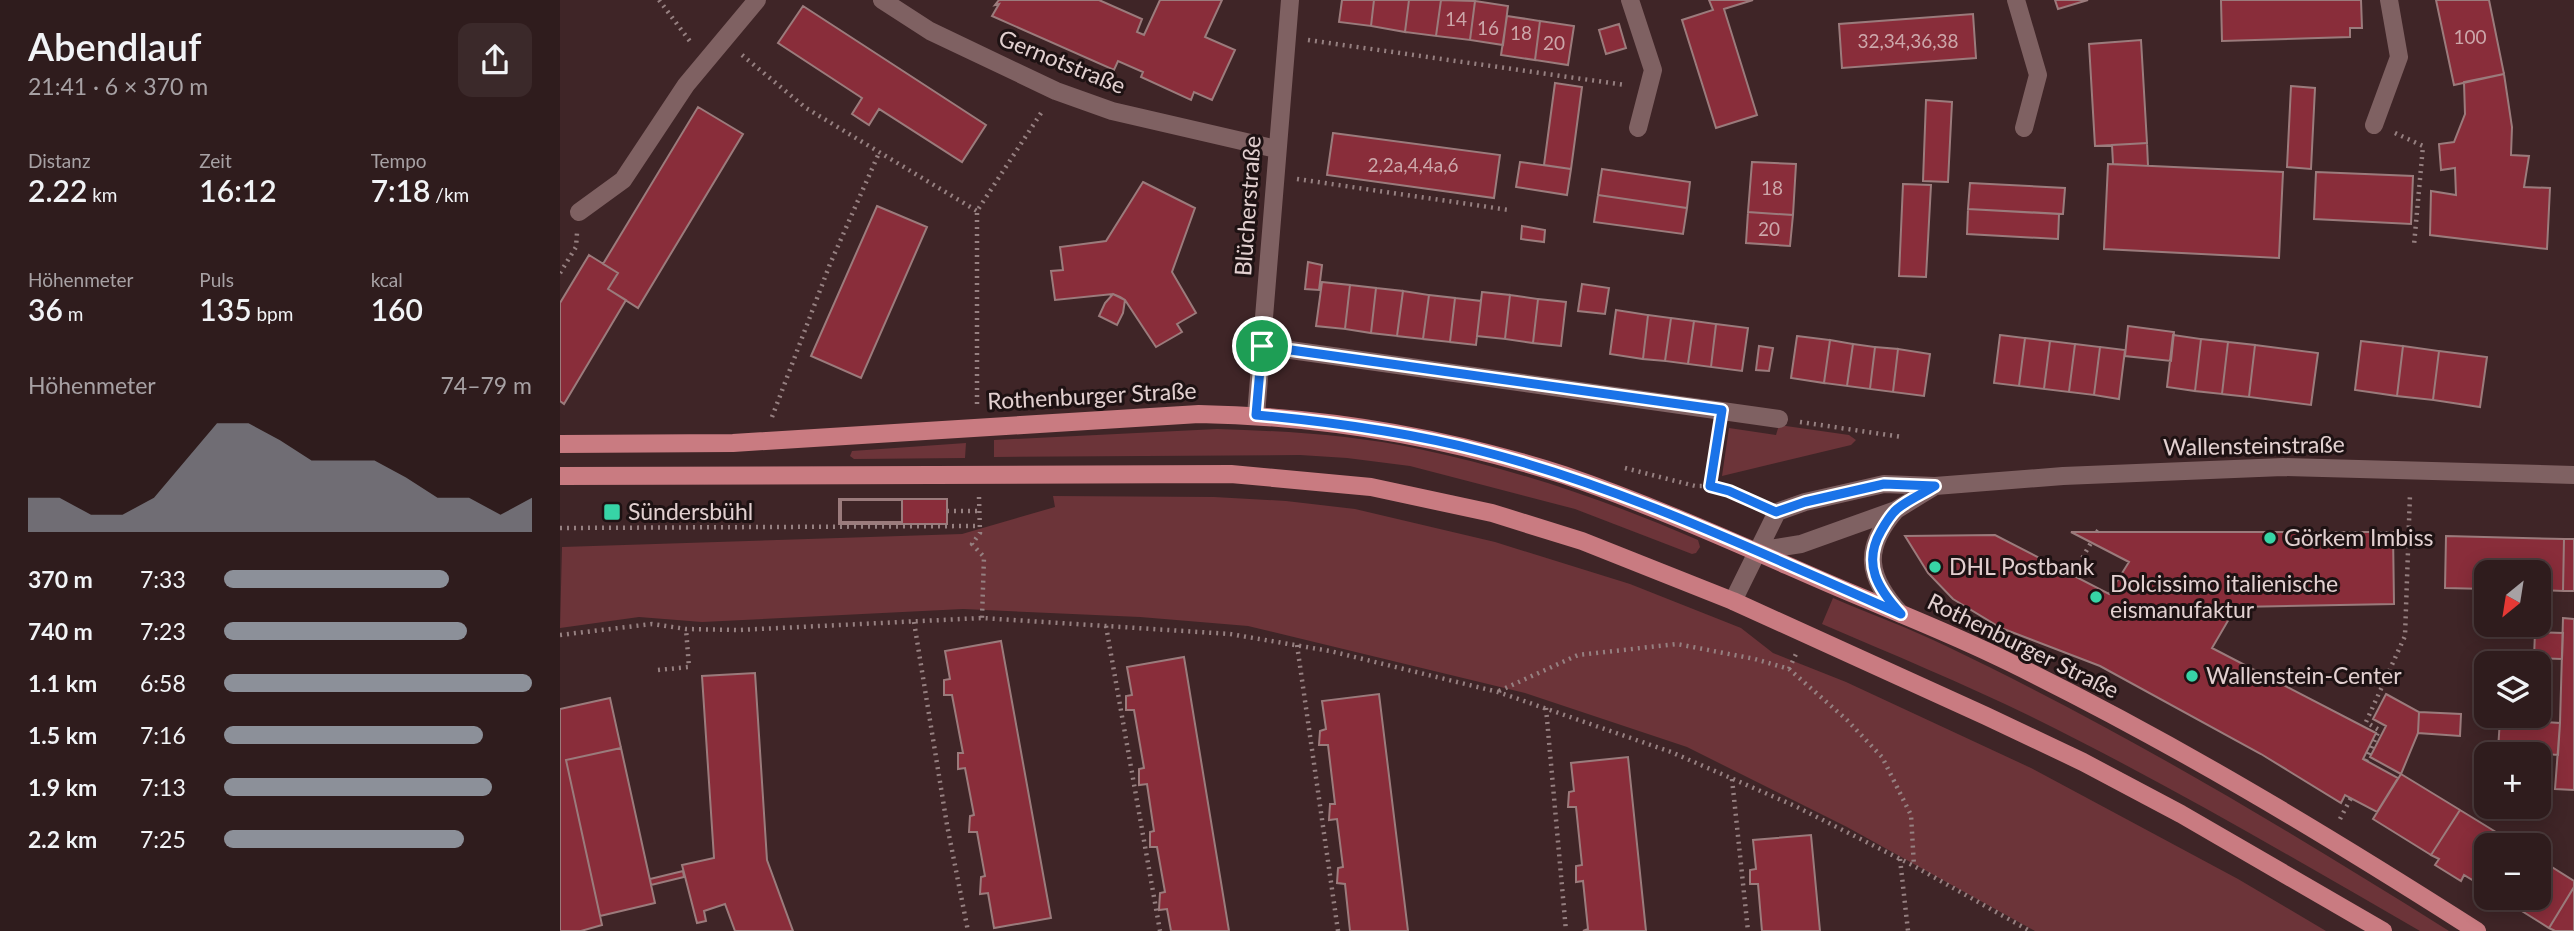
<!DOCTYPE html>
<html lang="de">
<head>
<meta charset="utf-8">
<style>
	body { margin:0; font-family:Lato,sans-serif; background:#3b292a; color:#f1f3f6; height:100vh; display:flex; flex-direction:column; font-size:26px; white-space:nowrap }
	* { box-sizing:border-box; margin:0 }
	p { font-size:23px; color:#a7a1a4 }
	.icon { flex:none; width:38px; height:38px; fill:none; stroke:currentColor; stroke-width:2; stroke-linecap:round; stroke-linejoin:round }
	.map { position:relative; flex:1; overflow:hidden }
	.side { display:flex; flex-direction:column; background:#2f1c1d; width:560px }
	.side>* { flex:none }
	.needle { width:46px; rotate:210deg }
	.buttons { position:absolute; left:1914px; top:560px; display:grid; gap:14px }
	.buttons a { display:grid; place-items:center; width:77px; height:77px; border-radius:14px; background:#2f1c1d; box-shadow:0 4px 18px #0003,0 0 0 2px #4a3a3b; font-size:35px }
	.pin { position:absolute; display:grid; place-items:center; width:60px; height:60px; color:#fff; margin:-30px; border:4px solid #fff; border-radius:50%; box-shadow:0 2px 7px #0007 }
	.round { display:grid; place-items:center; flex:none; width:74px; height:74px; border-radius:14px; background:#3b292a }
	.headline { display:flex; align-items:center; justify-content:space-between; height:119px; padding:0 28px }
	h1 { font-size:38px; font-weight:600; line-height:52px }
	.metrics { display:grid; grid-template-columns:repeat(3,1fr); gap:10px; height:119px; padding:7px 28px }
	.metrics div { display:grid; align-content:center }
	.metrics b { font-size:30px; font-weight:600 }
	.metrics small { font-size:19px; font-weight:400 }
	.metrics p { font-size:19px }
	.chart { height:196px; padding:14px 28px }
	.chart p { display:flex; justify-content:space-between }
	.chart svg { width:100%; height:126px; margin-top:7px; fill:#8c9099; opacity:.7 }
	ul { padding:0 28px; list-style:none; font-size:23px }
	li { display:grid; grid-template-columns:112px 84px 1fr; align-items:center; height:52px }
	li i { height:18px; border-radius:9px; background:#8c9099 }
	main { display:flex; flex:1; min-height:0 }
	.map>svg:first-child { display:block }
	.green { fill:#6c3439 }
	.building { fill:#892d3a; stroke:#9b7b7c; stroke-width:2; fill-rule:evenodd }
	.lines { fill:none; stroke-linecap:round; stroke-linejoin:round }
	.path { stroke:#968081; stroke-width:4.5; stroke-dasharray:2 5; stroke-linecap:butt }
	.minor { stroke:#7f6162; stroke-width:18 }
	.major { stroke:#c97b81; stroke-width:18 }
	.route-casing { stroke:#fff; stroke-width:14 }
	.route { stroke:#1a73e8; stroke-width:9 }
	.poi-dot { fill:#37d4a6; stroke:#1e1213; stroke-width:2.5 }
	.labels { text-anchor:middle; stroke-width:6; stroke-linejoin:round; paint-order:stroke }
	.number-label { font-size:19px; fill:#cca7aa }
	.street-label { font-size:23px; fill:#e2d0d0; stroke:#1e1213 }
	.poi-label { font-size:23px; fill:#e2d0d0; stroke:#1e1213; text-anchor:start }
</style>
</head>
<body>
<main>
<section class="side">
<div class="headline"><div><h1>Abendlauf</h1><p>21:41 · 6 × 370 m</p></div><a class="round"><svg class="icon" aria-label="share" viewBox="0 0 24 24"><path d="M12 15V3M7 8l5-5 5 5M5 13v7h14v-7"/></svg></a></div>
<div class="metrics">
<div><p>Distanz</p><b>2.22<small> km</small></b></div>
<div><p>Zeit</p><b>16:12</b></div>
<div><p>Tempo</p><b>7:18<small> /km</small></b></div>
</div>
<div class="metrics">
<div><p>Höhenmeter</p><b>36<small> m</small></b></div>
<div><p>Puls</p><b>135<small> bpm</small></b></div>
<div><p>kcal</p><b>160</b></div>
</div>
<div class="chart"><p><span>Höhenmeter</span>74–79 m</p>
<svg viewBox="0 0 160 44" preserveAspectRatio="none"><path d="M0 44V32L10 32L20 38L30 38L40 32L50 19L60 6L70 6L80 12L90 19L100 19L110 19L120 25L130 32L140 32L150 38L160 32V44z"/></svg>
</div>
<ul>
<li><b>370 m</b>7:33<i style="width:73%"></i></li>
<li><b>740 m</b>7:23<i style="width:79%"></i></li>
<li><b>1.1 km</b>6:58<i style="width:100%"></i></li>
<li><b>1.5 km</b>7:16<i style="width:84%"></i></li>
<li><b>1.9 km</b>7:13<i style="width:87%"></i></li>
<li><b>2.2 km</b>7:25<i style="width:78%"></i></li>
</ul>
</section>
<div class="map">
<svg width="2014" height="931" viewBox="0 0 2014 931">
	<rect width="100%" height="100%" fill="#3f2527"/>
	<path class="green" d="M 1219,425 L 1289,435 L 1296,440 L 1291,445 L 1162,476 L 1169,428 L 1216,435 Z
		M 657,429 C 725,431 793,435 859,449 C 954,469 1049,501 1138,540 L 1140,547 L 1136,553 L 1132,554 L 1015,509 L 923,485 L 850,466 L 787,458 L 740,455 L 434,457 L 434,440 Z
		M 406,443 L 405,458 L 294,459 L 290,456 L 292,451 Z
		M 493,496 L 654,497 L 726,501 L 795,509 L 935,542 L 1070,584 L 1181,628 L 1213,653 L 1286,682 L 1471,768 L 1678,879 L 1766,931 L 1475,931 L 1287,827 L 1127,747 L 965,693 L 688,626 L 580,617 L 403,609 L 142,622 L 79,617 L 0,628 L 2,547 L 402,534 L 495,507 Z
		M 1273,598 C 1310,614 1349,628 1386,646 C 1560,729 1725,828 1889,931 L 1860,931 C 1732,857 1604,782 1470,716 C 1402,683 1332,654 1262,624 Z"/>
	<path class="building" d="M 439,0 L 539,0 L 582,19 L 577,32 L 584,35 L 600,0 L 662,0 L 645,37 L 675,50 L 652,100 L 634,92 L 631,100 L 581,77 L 583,72 L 558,61 L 554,70 L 432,16 L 439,4 L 435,5 Z
		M 782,0 L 814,0 L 811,26 L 779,22 Z
		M 814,0 L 849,0 L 845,32 L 811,26 Z
		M 849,0 L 881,0 L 876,36 L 845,32 Z
		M 881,0 L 915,1 L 910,40 L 876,36 Z
		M 1149,0 L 1193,0 L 1164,9 L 1197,115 L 1156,128 L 1122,20 L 1153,10 Z
		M 1495,0 L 1528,0 L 1498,9 Z
		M 1661,0 L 1801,0 L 1802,28 L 1790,28 L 1790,37 L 1662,41 Z
		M 1876,0 L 1929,0 L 1944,74 L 1894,85 Z
		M 915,1 L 948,6 L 943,45 L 910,40 Z
		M 243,6 L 426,125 L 402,162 L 319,109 L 309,125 L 292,114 L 302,98 L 218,43 Z
		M 1413,14 L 1416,58 L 1282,68 L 1279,24 Z
		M 947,16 L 980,21 L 975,60 L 941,55 Z
		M 980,21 L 1014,26 L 1008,65 L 975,60 Z
		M 1059,24 L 1066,48 L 1046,54 L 1039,30 Z
		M 1581,40 L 1587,143 L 1535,146 L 1529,44 Z
		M 1944,74 L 1952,127 L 1951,155 L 1969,156 L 1964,187 L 1990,188 L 1987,249 L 1870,235 L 1871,191 L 1896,195 L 1895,168 L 1881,170 L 1879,144 L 1894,142 L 1905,114 L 1904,82 Z
		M 995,83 L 1022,87 L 1011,169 L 984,165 Z
		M 1731,86 L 1755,88 L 1751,169 L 1727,167 Z
		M 1366,100 L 1392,102 L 1388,182 L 1363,181 Z
		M 138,107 L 183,134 L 78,308 L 48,289 L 58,273 L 43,264 Z
		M 773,133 L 940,155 L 934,198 L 767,175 Z
		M 1587,143 L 1588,166 L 1553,164 L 1552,145 Z
		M 960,162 L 1011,169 L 1007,195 L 956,187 Z
		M 1192,162 L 1236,164 L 1233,215 L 1188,212 Z
		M 1548,164 L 1723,172 L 1719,258 L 1544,249 Z
		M 1042,169 L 1130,182 L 1127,208 L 1038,195 Z
		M 1756,172 L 1853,176 L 1851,224 L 1754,219 Z
		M 583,182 L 635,208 L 612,272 L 636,313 L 617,324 L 622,332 L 596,347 L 565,300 L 560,297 L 553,294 L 495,300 L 491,271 L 503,270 L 500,247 L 546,241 Z
		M 1410,183 L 1505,188 L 1503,214 L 1408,209 Z
		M 1343,184 L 1371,185 L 1366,277 L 1339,276 Z
		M 1038,195 L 1127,208 L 1123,234 L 1034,222 Z
		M 317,206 L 367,227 L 301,378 L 251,356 Z
		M 1408,209 L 1499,214 L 1498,239 L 1407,234 Z
		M 1188,212 L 1233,215 L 1230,246 L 1186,243 Z
		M 962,226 L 985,230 L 984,242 L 961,239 Z
		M 29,255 L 58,273 L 48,289 L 66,300 L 4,404 L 0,401 L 0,303 Z
		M 748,262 L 762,265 L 759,290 L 745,289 Z
		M 762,282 L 790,285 L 785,329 L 756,326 Z
		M 1022,284 L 1049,288 L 1045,314 L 1018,311 Z
		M 790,285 L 816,288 L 811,333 L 785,329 Z
		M 816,288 L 843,291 L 837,336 L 811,333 Z
		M 843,291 L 869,295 L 863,339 L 837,336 Z
		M 922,292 L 950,295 L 945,339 L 917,336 Z
		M 553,294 L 565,300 L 563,313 L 557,325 L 539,316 L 545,303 Z
		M 869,295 L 895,298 L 890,342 L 863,339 Z
		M 950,295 L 978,299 L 973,343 L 945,339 Z
		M 895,298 L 921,301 L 916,345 L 890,342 Z
		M 978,299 L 1006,302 L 1001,346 L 973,343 Z
		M 1056,310 L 1088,315 L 1083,359 L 1050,354 Z
		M 1088,315 L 1111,318 L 1105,361 L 1083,359 Z
		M 1111,318 L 1134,321 L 1128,364 L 1105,361 Z
		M 1134,321 L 1156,324 L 1151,367 L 1128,364 Z
		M 1156,324 L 1188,328 L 1182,371 L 1151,367 Z
		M 1568,326 L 1614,332 L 1611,361 L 1565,356 Z
		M 1440,335 L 1465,338 L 1459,386 L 1434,383 Z
		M 1613,335 L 1641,339 L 1635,391 L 1607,387 Z
		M 1237,336 L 1270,340 L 1264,383 L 1231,378 Z
		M 1465,338 L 1490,341 L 1484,389 L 1459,386 Z
		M 1641,339 L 1668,342 L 1662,394 L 1635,391 Z
		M 1270,340 L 1293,344 L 1287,386 L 1264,383 Z
		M 1490,341 L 1515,344 L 1509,392 L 1484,389 Z
		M 1801,341 L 1843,346 L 1837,396 L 1795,390 Z
		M 1668,342 L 1695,345 L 1689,397 L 1662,394 Z
		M 1293,344 L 1315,347 L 1310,389 L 1287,386 Z
		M 1515,344 L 1540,347 L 1534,395 L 1509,392 Z
		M 1695,345 L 1758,353 L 1751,405 L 1689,397 Z
		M 1199,346 L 1213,348 L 1209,371 L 1196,370 Z
		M 1843,346 L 1879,351 L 1873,400 L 1837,396 Z
		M 1315,347 L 1338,349 L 1333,392 L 1310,389 Z
		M 1540,347 L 1565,350 L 1559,399 L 1534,395 Z
		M 1338,349 L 1370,354 L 1364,396 L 1333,392 Z
		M 1879,351 L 1927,357 L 1920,407 L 1873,400 Z
		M 279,499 L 387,499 L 387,524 L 279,524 ZM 281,500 L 342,500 L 342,522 L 281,522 Z
		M 1511,532 L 1833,532 L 1834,604 L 1676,607 L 1652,648 L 1816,733 L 1803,759 L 1838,778 L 1817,812 L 1785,795 L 1781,803 L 1701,754 L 1540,666 L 1441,628 L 1393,599 L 1368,573 L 1345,536 L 1435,535 L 1549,594 L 1569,562 Z
		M 1886,536 L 2004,539 L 2003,591 L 1979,590 L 1979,572 L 1927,572 L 1927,589 L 1885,588 Z
		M 2004,539 L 2014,539 L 2014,591 L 2003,591 Z
		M 2003,618 L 2014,619 L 2014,790 L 1995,789 L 2000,723 Z
		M 1975,632 L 2003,633 L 2002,659 L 1974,658 Z
		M 441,641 L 491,918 L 434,928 L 428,893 L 420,894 L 421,877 L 425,876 L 417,832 L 409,832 L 410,816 L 414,815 L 405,768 L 398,769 L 398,753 L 403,753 L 392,695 L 384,695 L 384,680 L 390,679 L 385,651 Z
		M 624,657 L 669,931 L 611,931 L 607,909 L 599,910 L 600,893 L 605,892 L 597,847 L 590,847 L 590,832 L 594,831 L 587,784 L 579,785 L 579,769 L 584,768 L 574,710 L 566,710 L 566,696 L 572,695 L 567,667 Z
		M 195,673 L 207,860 L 233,931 L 175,931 L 165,904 L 144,911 L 146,921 L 137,923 L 122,865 L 154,858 L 142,676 Z
		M 819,694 L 848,931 L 790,931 L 785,884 L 777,883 L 778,868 L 783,867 L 777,819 L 769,820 L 770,804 L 775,804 L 768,745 L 759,745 L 760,731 L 766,729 L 762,701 Z
		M 1826,694 L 1859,712 L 1858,733 L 1841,774 L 1810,757 L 1826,726 L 1813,719 Z
		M 50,698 L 61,748 L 6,760 L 42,925 L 21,931 L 0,931 L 0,709 Z
		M 1859,712 L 1901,714 L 1900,736 L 1858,733 Z
		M 1940,719 L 2000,723 L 1998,755 L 1938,750 Z
		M 61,748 L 95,903 L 40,916 L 6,760 Z
		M 1068,757 L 1086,931 L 1023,931 L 1028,929 L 1023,881 L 1016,882 L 1016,866 L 1022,865 L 1016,807 L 1008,807 L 1009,792 L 1014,791 L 1011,763 Z
		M 1841,774 L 1900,810 L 1871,855 L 1813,819 Z
		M 1900,810 L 1957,845 L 1927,845 L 1927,889 L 1904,875 L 1901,881 L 1875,865 L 1879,859 L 1871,855 Z
		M 1251,835 L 1260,931 L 1202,931 L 1198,884 L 1190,884 L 1190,870 L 1196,869 L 1193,840 Z
		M 1979,859 L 2014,881 L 2014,887 L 1989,928 L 1941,898 L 1979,898 Z
		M 123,871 L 124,877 L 91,885 L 90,879 Z
		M 2014,887 L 2014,931 L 1995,931 L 1989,928 Z"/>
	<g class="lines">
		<path class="path" d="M 99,0 L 132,44
			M 748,40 L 1065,85
			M 182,55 L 246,108 L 417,211
			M 1835,133 L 1863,146 L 1854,245
			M 737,179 L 949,210
			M 0,273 L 16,247 L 17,233
			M 417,404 L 417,211 L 483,110
			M 212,417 L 270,264 L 319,153
			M 1240,422 L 1342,437
			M 1065,468 L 1135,486 L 1150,486 L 1198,504
			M 1150,486 L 1158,435
			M 419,497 L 420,533 L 412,544 L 424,557 L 422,618
			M 387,511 L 420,511
			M 0,528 L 420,526
			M 1537,532 L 1540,528
			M 1512,576 L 1532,541
			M 354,622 L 387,825 L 408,931
			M 546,626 L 600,931
			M 0,635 L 92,624 L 126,629 L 179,630 L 422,618 L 670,634 L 770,651 L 938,692 L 1111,752 L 1235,806 L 1354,866 L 1470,931
			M 737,645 L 778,931
			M 1229,669 L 1236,654
			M 98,670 L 129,667 L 126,629
			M 939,691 L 1018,655 L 1117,644 L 1195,659 L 1229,669 L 1287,720 L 1322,757 L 1351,815 L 1354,866
			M 986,708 L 1006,931
			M 1806,761 L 1819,730 L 1806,722 L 1845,636 L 1850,494
			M 1172,779 L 1188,931
			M 1780,819 L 1791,798
			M 1340,859 L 1348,931"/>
		<path class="minor" d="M 322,0 L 370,31 L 496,91 L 552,111 L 716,149
			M 1070,0 L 1093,70 L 1078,128
			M 1456,0 L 1478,75 L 1464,128
			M 1814,125 L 1839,57 L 1829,0
			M 19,212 L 63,180 L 126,85 L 197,0
			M 702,346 L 1219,419
			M 696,415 L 730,0
			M 1336,510 C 1302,549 1307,577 1341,614
			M 1196,551 L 1241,544 L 1336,510 L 1375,486
			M 1173,601 L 1217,512 L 1245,502 L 1324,484 L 1375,486 L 1503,476 L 1723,467 L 2014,475"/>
		<path class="major" d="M 0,444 L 173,443 L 639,414 C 763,416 885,437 1004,475 C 1092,505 1178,544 1263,581 C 1325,608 1389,632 1449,662 C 1611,741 1765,834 1917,931
			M 0,476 L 671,474 L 811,487 L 932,513 L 1022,541 L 1173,601 L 1426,716 L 1523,762 L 1621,814 L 1823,931"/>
	</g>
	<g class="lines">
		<g class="route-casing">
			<path id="route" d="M 702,346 L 1162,410 L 1150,486 L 1169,491 L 1216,512 L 1245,502 L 1324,484 L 1375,486 C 1362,494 1348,500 1337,509 C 1330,515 1325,524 1321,531 C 1302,564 1318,589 1341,614 C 1204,555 1067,488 921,451 C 847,432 772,422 696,415 Z"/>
		</g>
		<use href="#route" class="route"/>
	</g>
	<g class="poi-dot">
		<rect x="43" y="503" width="18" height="18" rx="3.5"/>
		<circle cx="1710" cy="538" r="7"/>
		<circle cx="1375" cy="567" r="7"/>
		<circle cx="1536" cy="597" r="7"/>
		<circle cx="1632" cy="676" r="7"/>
	</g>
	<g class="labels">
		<g class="number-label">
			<text x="896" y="26">14</text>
			<text x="928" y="35">16</text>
			<text x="961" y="40">18</text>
			<text x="1910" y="44">100</text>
			<text x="1348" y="48">32,34,36,38</text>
			<text x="994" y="50">20</text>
			<text x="853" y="172">2,2a,4,4a,6</text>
			<text x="1212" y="195">18</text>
			<text x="1209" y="236">20</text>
		</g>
		<g class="street-label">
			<text transform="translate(502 62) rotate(22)" y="8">Gernotstraße</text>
			<text transform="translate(688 206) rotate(-86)" y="8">Blücherstraße</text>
			<text transform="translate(532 396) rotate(-3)" y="8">Rothenburger Straße</text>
			<text transform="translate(1694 446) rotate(-1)" y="8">Wallensteinstraße</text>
			<text transform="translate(1463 646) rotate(26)" y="8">Rothenburger Straße</text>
		</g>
		<g class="poi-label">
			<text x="68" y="520">Sündersbühl</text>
			<text x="1724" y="546">Görkem Imbiss</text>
			<text x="1389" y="575">DHL Postbank</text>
			<text x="1550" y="592">Dolcissimo italienische<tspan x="1550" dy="26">eismanufaktur</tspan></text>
			<text x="1646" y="684">Wallenstein-Center</text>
		</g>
	</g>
</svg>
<div class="buttons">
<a><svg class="needle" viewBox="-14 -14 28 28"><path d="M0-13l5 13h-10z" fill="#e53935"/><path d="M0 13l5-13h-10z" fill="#a7a1a4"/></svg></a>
<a><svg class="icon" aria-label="layers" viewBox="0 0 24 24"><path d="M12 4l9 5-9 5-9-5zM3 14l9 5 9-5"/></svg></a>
<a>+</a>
<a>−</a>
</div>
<div class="pin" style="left:702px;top:346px;background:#1e9e55"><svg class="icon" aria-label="arrive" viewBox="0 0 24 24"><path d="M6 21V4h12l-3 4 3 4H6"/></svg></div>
</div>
</main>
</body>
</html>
